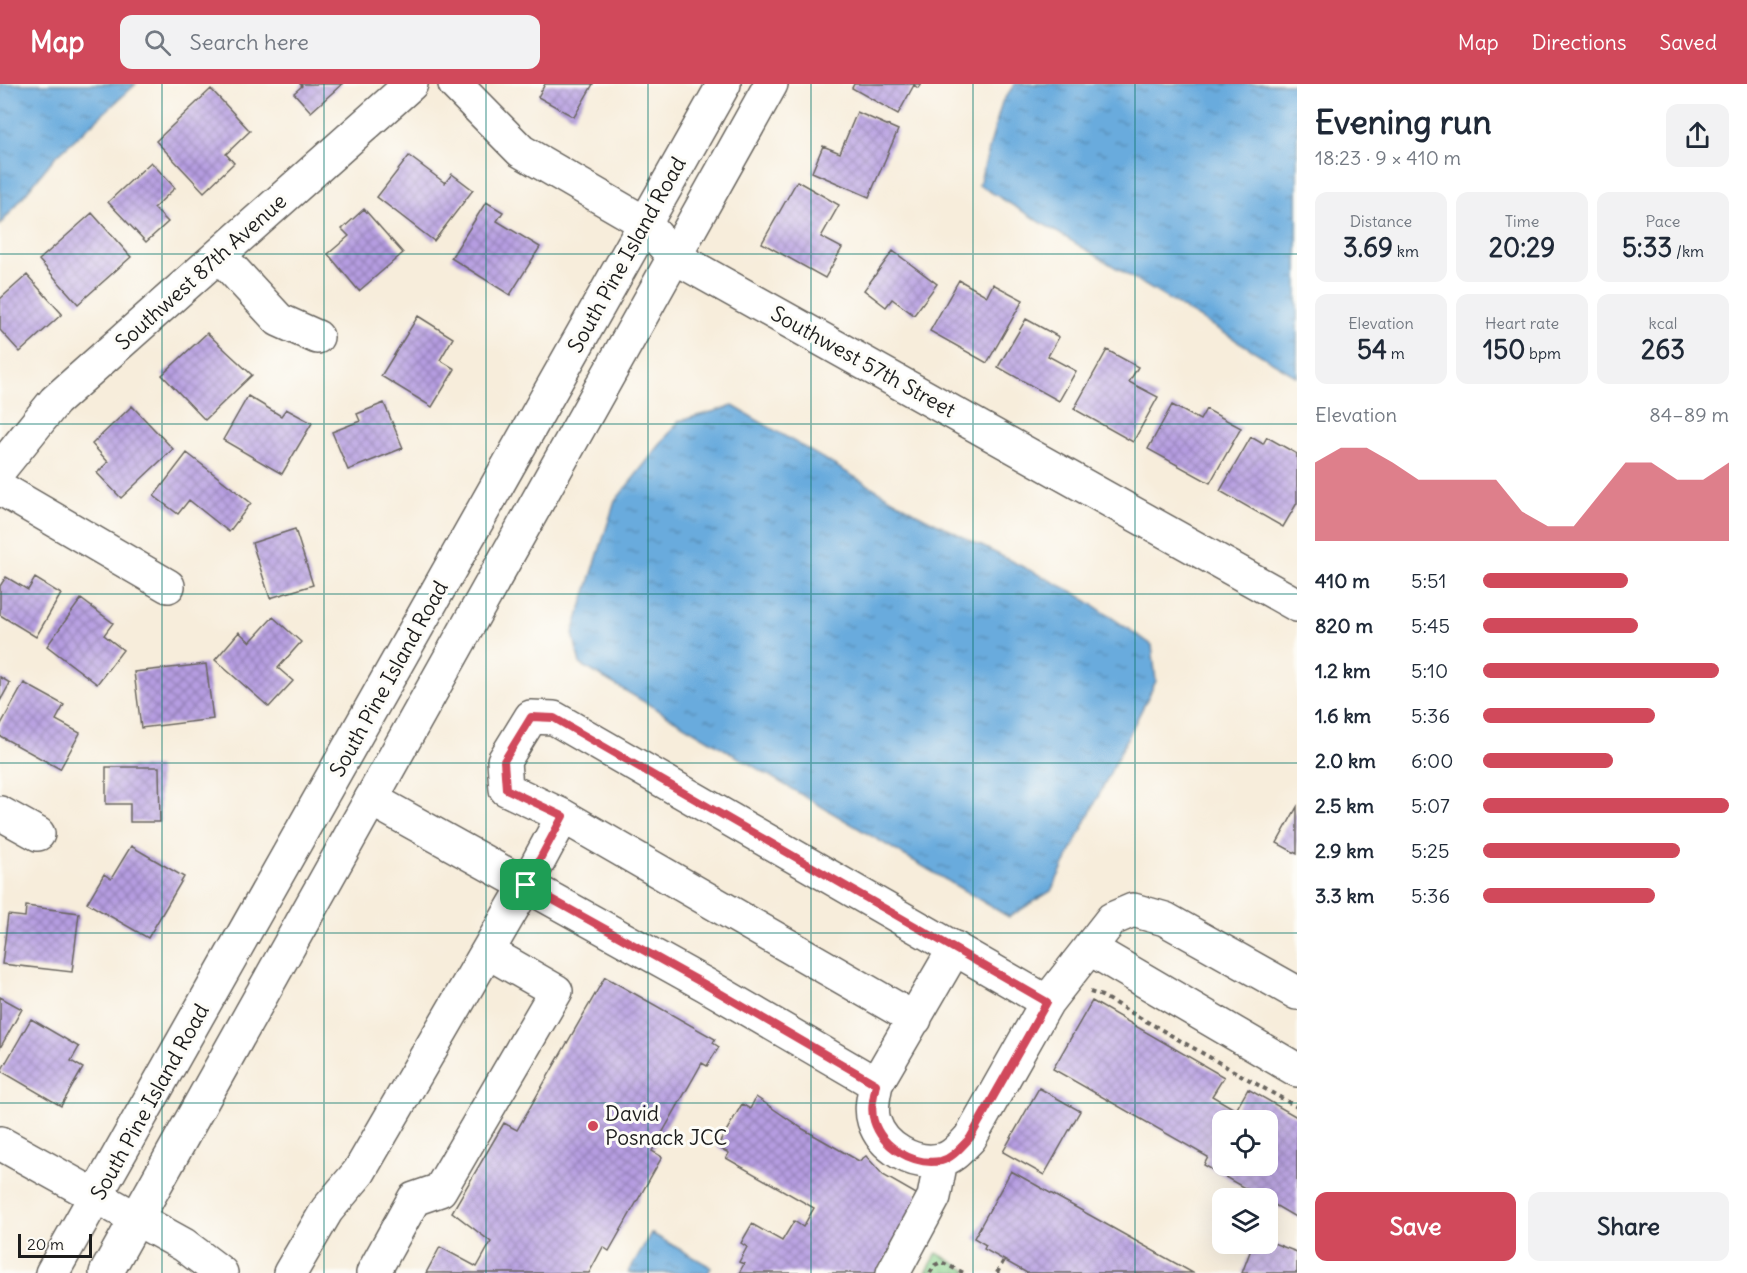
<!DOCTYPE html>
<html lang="en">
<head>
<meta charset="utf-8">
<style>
	body { margin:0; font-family:Delius,sans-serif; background:#f2f2f3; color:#1f2937; height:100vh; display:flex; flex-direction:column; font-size:22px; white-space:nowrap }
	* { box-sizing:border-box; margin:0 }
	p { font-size:20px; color:#747a83 }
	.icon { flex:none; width:33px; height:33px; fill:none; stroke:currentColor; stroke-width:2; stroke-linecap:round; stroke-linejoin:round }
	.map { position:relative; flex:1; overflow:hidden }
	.details { display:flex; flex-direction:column; background:#fff; width:450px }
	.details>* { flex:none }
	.controls { position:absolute; left:1212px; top:1026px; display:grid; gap:12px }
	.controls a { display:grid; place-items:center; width:66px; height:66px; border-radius:12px; background:#fff; box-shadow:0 6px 24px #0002; font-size:30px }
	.scale { position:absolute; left:18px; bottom:15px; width:74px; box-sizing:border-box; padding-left:6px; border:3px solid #1c1c1c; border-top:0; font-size:16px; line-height:21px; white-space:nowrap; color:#1c1c1c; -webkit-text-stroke:4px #fdfcf7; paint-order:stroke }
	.pin { position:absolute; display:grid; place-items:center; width:51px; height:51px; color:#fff; margin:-26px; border-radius:12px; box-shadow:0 3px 9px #0006 }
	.round { display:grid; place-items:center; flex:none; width:63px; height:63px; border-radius:12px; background:#f2f2f3 }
	.summary { display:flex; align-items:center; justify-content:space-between; height:102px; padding:0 18px }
	h1 { font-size:33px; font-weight:800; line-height:45px }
	.stats { display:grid; grid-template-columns:repeat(3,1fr); gap:9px; height:102px; padding:6px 18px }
	.stats div { display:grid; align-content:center; border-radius:12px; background:#f2f2f3; text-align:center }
	.stats b { font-size:26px; font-weight:800 }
	.stats small { font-size:16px; font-weight:400 }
	.stats p { font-size:16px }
	.chart { height:168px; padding:12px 18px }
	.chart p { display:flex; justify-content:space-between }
	.chart svg { width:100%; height:108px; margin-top:6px; fill:#d1495b; opacity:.7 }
	.action { display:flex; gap:12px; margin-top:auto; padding:12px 18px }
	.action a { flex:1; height:69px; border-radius:12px; background:#d1495b; color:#fff; font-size:24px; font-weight:800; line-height:69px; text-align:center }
	.action a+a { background:#f2f2f3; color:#1f2937 }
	ul { padding:0 18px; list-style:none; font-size:20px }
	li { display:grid; grid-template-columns:96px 72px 1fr; align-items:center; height:45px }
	li i { height:15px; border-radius:8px; background:#d1495b }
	header { display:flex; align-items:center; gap:36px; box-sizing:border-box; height:84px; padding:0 30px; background:#d1495b; color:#fff }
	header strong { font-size:28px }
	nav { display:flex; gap:33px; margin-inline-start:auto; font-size:21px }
	.search { width:420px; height:54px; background:#f2f2f3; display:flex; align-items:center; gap:15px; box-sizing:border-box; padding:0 21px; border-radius:12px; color:#747a83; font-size:22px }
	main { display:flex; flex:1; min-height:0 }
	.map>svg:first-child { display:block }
	.park { fill:url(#park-dots); stroke:#547856; stroke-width:1.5 }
	.water { fill:url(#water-ripples); stroke:#42647c; stroke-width:1.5 }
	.building { fill:url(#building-cross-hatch); fill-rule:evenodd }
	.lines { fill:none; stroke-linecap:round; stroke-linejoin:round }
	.minor-casing { stroke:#69655f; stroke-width:36 }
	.major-casing { stroke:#69655f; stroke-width:36 }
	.path { stroke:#69655f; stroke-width:4; stroke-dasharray:4.5 4.5; stroke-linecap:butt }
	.minor { stroke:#fff; stroke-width:33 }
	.major { stroke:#fff; stroke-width:33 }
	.route-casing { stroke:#fff; stroke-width:12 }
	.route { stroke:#d1495b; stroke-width:8 }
	.grid { fill:none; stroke:#0f766e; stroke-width:1.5; stroke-opacity:0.55 }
	.poi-dot { fill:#d1495b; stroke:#fdfcf7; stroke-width:2 }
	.labels { text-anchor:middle; stroke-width:6; stroke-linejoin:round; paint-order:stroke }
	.street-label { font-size:21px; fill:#1c1c1c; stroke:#fdfcf7 }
	.poi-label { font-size:21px; fill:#1c1c1c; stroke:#fdfcf7; text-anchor:start }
</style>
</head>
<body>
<header>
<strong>Map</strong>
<div class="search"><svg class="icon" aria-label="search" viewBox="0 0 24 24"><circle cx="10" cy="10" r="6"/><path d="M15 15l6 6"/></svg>Search here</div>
<nav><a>Map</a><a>Directions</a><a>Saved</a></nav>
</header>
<main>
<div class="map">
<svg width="1297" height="1189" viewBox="0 0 1297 1189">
	<defs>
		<pattern id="park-dots" width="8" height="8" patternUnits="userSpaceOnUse" patternTransform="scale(1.5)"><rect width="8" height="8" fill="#8cd48f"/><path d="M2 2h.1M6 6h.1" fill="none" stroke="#78b57b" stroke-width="1.8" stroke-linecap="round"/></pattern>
		<pattern id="water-ripples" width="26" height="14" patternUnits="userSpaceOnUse" patternTransform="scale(1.5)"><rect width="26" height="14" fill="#69abdd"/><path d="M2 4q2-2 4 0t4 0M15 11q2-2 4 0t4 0" fill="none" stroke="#568ab2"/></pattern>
		<pattern id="building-cross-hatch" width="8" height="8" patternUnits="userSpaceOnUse" patternTransform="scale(1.5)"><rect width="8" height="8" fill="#b69de1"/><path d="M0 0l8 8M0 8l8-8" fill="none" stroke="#937fb6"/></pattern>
	</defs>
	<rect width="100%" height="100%" fill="#fdfcf7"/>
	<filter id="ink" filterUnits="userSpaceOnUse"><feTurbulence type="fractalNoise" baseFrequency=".0167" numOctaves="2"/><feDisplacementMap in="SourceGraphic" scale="12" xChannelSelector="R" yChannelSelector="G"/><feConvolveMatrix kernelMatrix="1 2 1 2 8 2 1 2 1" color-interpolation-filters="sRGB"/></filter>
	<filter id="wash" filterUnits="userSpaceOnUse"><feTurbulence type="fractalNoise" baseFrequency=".008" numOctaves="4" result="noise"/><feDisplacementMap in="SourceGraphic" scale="24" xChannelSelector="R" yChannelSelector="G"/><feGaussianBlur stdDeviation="1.35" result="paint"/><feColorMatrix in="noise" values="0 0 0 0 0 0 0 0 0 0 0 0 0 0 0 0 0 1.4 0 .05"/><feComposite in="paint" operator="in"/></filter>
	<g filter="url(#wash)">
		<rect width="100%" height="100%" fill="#f7eddb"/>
		<path class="park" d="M 937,1169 L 971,1189 L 926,1189 Z"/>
		<path class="water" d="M 0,0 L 136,0 L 54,74 L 0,141 Z
			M 1015,0 L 1297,0 L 1297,293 L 979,101 L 1002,18 Z
			M 733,322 L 918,430 L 1075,509 L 1152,561 L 1156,597 L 1051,807 L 1009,833 L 580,580 L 573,549 L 615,417 L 679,337 Z
			M 651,1149 L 711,1183 L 708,1189 L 628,1189 Z"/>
		<g id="blocks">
			<path class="building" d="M 300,0 L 342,0 L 311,28 L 294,9 L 302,2 Z
				M 545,0 L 593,0 L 574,33 L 538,13 Z
				M 854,0 L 921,0 L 918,4 L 914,1 L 898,30 L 852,4 Z
				M 211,5 L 250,47 L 226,70 L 234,79 L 204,108 L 156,57 Z
				M 857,28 L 898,46 L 869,113 L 812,88 L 823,62 L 840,69 Z
				M 409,72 L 445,99 L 452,90 L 473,106 L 434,157 L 377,113 Z
				M 151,78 L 175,104 L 154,124 L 168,138 L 146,158 L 108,118 Z
				M 797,97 L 839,121 L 821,153 L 842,164 L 825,194 L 762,159 Z
				M 486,118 L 503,128 L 497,137 L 540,163 L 510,211 L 451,174 Z
				M 364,125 L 403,169 L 359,207 L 328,170 L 349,152 L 342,145 Z
				M 92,129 L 131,173 L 78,220 L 39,176 Z
				M 893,167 L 937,200 L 914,231 L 892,215 L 886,223 L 864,206 Z
				M 27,191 L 62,230 L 20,268 L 0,246 L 0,215 Z
				M 959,196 L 987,212 L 993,200 L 1023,216 L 987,279 L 930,247 Z
				M 418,232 L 453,254 L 440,276 L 455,285 L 432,323 L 381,292 Z
				M 1026,235 L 1059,253 L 1048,272 L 1076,287 L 1059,317 L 998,283 Z
				M 207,249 L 252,291 L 205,336 L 162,291 Z
				M 1107,266 L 1138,283 L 1129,298 L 1158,313 L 1133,358 L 1074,325 Z
				M 248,312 L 281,332 L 286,325 L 312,339 L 282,390 L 223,356 Z
				M 384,319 L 403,364 L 348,386 L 332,348 L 360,337 L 357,330 Z
				M 1172,321 L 1200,336 L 1206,325 L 1241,344 L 1210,399 L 1148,365 Z
				M 132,322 L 173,365 L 121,414 L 97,389 L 108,378 L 92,360 Z
				M 1251,353 L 1263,360 L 1267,353 L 1297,370 L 1297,419 L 1283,443 L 1220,407 Z
				M 187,369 L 251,419 L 229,448 L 189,416 L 178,430 L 154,412 Z
				M 295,445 L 313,501 L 270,514 L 252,459 Z
				M 6,493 L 28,506 L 35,494 L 61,510 L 36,553 L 0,531 L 0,502 Z
				M 81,515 L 113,539 L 104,551 L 123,566 L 97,600 L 47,562 Z
				M 273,533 L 301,558 L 278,584 L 293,597 L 269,623 L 215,576 L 239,548 L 250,558 Z
				M 206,580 L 213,635 L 141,644 L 134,588 Z
				M 0,593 L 10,599 L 0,617 Z
				M 24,599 L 64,621 L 56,636 L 80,649 L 60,685 L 0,652 L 0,642 Z
				M 106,683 L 159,683 L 160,738 L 130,738 L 130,720 L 106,720 Z
				M 1297,723 L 1297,770 L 1277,759 Z
				M 131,762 L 184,793 L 148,854 L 87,819 L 104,790 L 111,795 Z
				M 26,822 L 79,829 L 72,888 L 2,880 L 8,831 L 25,833 Z
				M 605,893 L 715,955 L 713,959 L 719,963 L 707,982 L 702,979 L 652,1067 L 662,1073 L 609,1167 L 603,1163 L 589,1189 L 426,1189 L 440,1163 L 477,1183 L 491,1158 L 452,1128 L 504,1039 L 517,1046 Z
				M 0,913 L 22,925 L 0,964 Z
				M 1092,917 L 1224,993 L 1212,1012 L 1236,1026 L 1248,1005 L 1297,1033 L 1297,1134 L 1268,1117 L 1268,1114 L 1262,1114 L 1204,1081 L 1208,1073 L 1053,985 ZM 1222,1036 L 1268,1036 L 1268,1082 L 1222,1082 Z
				M 31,935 L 79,963 L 71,977 L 83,984 L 61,1022 L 1,987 Z
				M 1039,1004 L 1080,1027 L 1044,1091 L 1003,1068 Z
				M 756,1013 L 803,1045 L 859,1077 L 866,1072 L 883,1091 L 925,1115 L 877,1189 L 739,1189 L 744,1180 L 739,1178 L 747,1163 L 741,1159 L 752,1140 L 782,1157 L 794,1137 L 803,1143 L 814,1124 L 726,1074 L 729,1069 L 717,1063 L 742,1020 L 750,1025 Z
				M 1011,1087 L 1193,1189 L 1027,1189 L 984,1165 L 986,1161 L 974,1154 Z
				M 1268,1157 L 1297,1168 L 1297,1189 L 1242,1189 L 1253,1160 L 1268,1160 Z"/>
		</g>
	</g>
	<g filter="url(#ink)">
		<use href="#blocks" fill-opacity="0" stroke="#69655f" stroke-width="1.5"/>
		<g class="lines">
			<g class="minor-casing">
				<path id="minor" d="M 455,0 L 521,67 L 645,139 L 673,172 L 1297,521
					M 220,172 L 279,236 L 317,253
					M 0,385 L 55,317 L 411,0
					M 0,404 L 168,502
					M 371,715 L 706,901 L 876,1000
					M 0,729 L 38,750
					M 955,864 L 876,1000 C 874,1011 870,1025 874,1037 C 882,1063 913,1082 941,1076 C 953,1074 961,1063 970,1054 L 1047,918 L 1112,835 L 1133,826 L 1165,835 L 1297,909
					M 1089,864 L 1297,986
					M 915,935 L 563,732 L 506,705 L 504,677 L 531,633 L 554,634 L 1047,918
					M 0,1059 L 184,1161 L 221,1189
					M 290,1189 L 327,1126 L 359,1088 L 526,801 L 563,732
					M 373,1189 L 414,1115 L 440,1106 L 556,907 L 488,868
					M 893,1189 L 934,1113 L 941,1076"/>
			</g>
			<g class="major-casing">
				<path id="major" d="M 52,1189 L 724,0
					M 106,1189 L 771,0"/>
			</g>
			<path class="path" d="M 1090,908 L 1102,912 L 1297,1023
				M 930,1189 L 935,1181 L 941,1178 L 964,1189
				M 997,1189 L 1004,1176"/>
			<use href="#minor" class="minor"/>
			<use href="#major" class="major"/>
		</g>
	</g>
	<g class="lines" filter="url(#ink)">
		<g class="route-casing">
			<path id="route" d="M 531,633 L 554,634 L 1047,918 L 970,1054 C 961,1063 953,1074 941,1077 C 913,1082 882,1063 874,1037 C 870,1025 874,1012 876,1000 L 706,901 L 526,801 L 563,732 L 506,705 L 504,677 Z"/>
		</g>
		<use href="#route" class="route"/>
	</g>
	<path class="grid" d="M 162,0 L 162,1189M 324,0 L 324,1189M 486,0 L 486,1189M 648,0 L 648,1189M 811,0 L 811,1189M 973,0 L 973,1189M 1135,0 L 1135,1189M 0,170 L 1297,170M 0,340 L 1297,340M 0,510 L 1297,510M 0,679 L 1297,679M 0,849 L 1297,849M 0,1019 L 1297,1019"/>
	<circle class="poi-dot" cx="593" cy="1042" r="6"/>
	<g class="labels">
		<g class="street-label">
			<text transform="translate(627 171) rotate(-61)" y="7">South Pine Island Road</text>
			<text transform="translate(201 188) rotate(-42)" y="7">Southwest 87th Avenue</text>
			<text transform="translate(863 278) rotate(29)" y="7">Southwest 57th Street</text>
			<text transform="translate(389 595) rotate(-61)" y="7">South Pine Island Road</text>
			<text transform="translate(150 1018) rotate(-61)" y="7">South Pine Island Road</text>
		</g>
		<g class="poi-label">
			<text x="605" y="1037">David<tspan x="605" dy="24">Posnack JCC</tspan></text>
		</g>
	</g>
</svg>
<div class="controls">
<a><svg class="icon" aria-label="locate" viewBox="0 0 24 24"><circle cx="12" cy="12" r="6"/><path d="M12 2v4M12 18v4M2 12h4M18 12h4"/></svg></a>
<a><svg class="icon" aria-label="layers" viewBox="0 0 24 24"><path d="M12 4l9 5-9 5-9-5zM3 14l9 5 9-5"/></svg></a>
</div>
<div class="scale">20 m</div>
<div class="pin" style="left:526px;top:801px;background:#1e9e55"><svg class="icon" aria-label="arrive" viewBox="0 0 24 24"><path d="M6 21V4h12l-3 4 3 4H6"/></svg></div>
</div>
<section class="details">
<div class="summary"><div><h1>Evening run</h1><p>18:23 · 9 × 410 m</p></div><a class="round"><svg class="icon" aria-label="share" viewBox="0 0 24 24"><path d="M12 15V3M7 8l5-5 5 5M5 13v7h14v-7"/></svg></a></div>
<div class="stats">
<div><p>Distance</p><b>3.69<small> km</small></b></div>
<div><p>Time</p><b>20:29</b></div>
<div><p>Pace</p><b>5:33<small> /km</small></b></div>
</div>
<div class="stats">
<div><p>Elevation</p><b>54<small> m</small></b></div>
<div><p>Heart rate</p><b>150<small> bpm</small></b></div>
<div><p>kcal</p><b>263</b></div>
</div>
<div class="chart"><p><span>Elevation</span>84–89 m</p>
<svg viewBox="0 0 160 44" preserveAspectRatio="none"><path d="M0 44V12L10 6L20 6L30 12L40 19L50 19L60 19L70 19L80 32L90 38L100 38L110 25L120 12L130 12L140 19L150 19L160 12V44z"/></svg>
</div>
<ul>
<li><b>410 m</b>5:51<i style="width:59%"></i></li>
<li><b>820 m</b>5:45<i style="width:63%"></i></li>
<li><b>1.2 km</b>5:10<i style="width:96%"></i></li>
<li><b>1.6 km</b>5:36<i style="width:70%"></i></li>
<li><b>2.0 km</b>6:00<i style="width:53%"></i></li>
<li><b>2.5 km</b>5:07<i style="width:100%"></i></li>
<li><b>2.9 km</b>5:25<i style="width:80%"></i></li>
<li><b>3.3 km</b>5:36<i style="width:70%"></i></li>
</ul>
<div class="action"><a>Save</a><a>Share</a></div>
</section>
</main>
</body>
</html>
